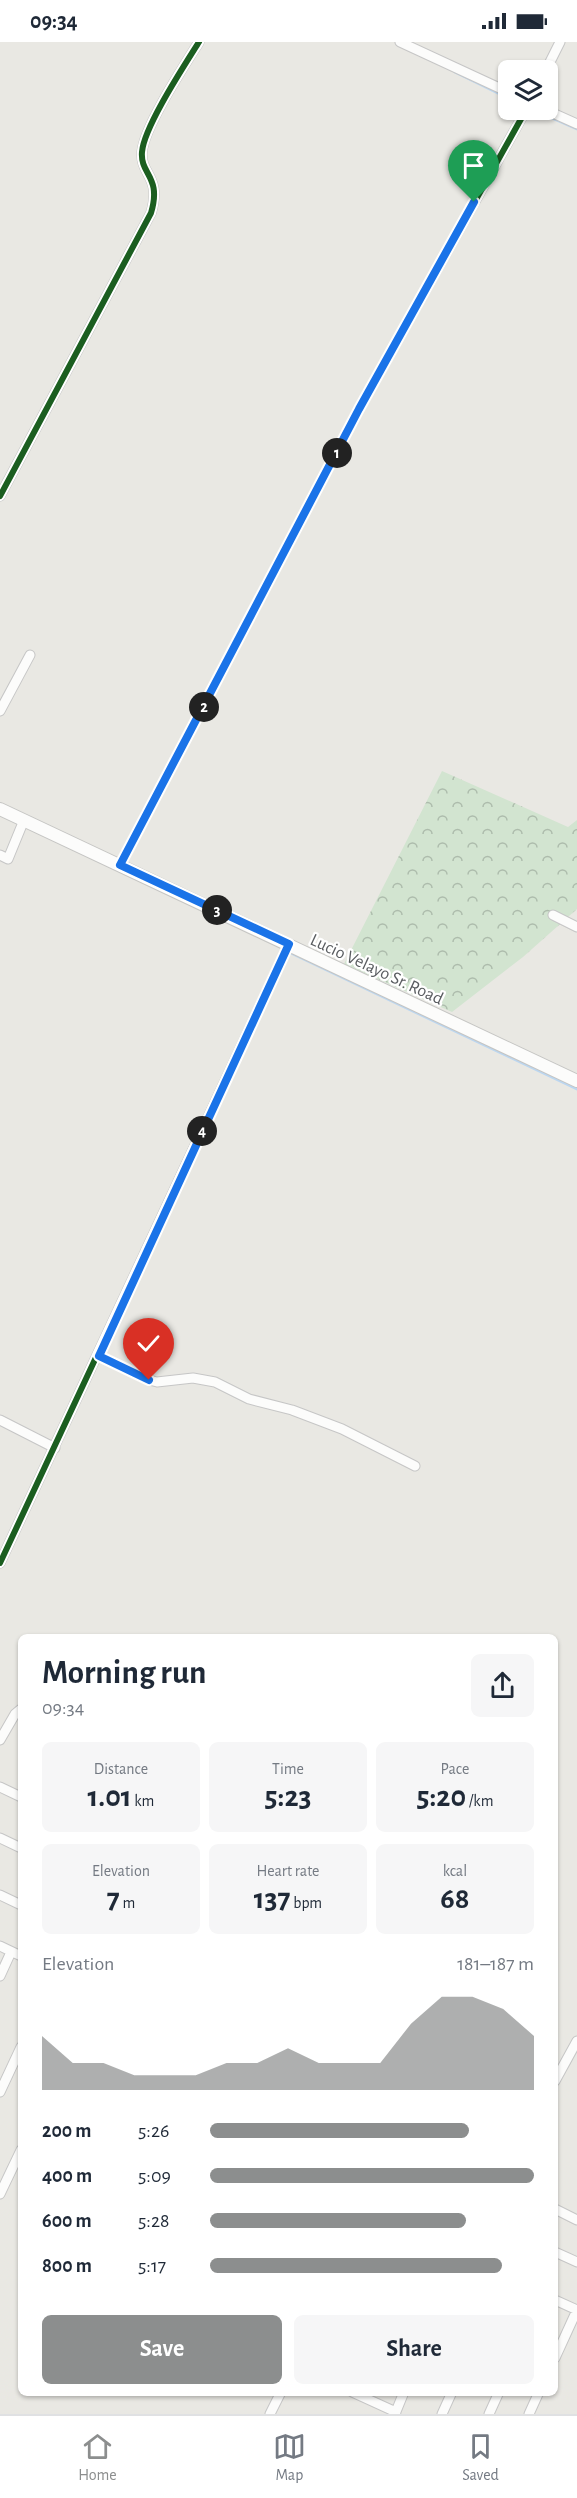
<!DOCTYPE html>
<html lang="en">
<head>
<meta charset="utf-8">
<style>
	body { margin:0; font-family:"Alegreya Sans",sans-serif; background:#f6f6f7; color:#1f2937; height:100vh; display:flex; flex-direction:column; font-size:22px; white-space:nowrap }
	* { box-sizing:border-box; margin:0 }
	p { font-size:20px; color:#747a83 }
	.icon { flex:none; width:33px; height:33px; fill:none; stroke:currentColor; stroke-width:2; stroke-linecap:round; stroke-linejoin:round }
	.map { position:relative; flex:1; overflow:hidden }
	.panel { position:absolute; left:18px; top:1592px; width:540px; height:762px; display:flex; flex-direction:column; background:#fff; border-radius:9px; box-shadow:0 2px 4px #0004 }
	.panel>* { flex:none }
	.tools { position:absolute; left:498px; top:18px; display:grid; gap:12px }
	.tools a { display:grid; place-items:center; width:60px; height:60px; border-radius:9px; background:#fff; box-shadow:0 2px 4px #0004; font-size:30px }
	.pin { position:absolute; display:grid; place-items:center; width:51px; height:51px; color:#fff; margin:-62px -26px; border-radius:50% 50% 50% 0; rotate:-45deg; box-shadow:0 0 6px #0007 }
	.pin .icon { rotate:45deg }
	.km { position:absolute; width:30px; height:30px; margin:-15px; border-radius:50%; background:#222; color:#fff; font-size:16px; line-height:30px; text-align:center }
	.round { display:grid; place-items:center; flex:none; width:63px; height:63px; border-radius:9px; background:#f6f6f7 }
	.head { display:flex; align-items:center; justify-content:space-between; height:102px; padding:0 24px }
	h1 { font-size:33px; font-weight:600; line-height:45px }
	.metrics { display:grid; grid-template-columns:repeat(3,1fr); gap:9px; height:102px; padding:6px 24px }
	.metrics div { display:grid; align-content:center; border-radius:9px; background:#f6f6f7; text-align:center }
	.metrics b { font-size:30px; font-weight:600 }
	.metrics small { font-size:16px; font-weight:400 }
	.metrics p { font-size:16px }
	.chart { height:168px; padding:12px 24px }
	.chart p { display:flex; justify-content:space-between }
	.chart svg { width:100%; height:108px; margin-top:6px; fill:#8c8e8e; opacity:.7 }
	.cta { display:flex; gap:12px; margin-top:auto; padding:12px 24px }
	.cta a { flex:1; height:69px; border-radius:9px; background:#8c8e8e; color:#fff; font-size:24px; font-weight:600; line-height:69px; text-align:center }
	.cta a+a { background:#f6f6f7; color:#1f2937 }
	ul { padding:0 24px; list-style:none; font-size:20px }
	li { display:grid; grid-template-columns:96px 72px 1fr; align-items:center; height:45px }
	li i { height:15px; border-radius:8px; background:#8c8e8e }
	.status { display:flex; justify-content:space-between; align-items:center; height:42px; padding:0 30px; background:#fff; direction:ltr }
	.status svg { height:16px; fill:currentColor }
	.tab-bar { display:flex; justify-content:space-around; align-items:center; height:84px; border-top:2px solid #e0e1e3; background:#fff; font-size:16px; color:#747a83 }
	.tab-bar a { display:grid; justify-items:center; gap:3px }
	.tab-bar .selected { color:#8c8e8e }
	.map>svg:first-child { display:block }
	.forest { fill:url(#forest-crowns) }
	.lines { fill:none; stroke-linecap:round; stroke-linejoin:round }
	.stream { stroke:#bbd6f0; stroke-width:3 }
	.street-casing { stroke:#c6c6c6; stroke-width:11 }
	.secondary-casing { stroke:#c5c5c3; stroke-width:14 }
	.street { stroke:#fcfcfb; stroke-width:9 }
	.secondary { stroke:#fcfcfb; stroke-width:12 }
	.cycleway-casing { stroke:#fff; stroke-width:10 }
	.cycleway { stroke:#1b5e20; stroke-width:6 }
	.route-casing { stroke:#fff; stroke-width:12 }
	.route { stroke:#1a73e8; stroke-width:8 }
	.labels { text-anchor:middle; stroke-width:4.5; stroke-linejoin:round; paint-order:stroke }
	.street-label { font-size:18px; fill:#5a5d61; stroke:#fff }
</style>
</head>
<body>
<div class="status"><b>09:34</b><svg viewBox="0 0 49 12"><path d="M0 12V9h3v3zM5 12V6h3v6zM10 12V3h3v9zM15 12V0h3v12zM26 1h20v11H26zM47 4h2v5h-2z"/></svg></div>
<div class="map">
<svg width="577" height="2372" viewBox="0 0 577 2372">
	<defs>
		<pattern id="forest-crowns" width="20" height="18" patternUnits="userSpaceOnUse" patternTransform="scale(1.5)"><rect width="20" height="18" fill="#d2e4d0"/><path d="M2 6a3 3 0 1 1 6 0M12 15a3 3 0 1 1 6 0" fill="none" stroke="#adbcac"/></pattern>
	</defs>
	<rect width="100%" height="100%" fill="#e9e8e3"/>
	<path class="forest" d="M 442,729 L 568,785 L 577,778 L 577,867 L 523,915 L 452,970 L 344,922 Z"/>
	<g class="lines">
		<path class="stream" d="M 455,30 L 508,56
			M 537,69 L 546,73
			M 552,76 L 577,87
			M 291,911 L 577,1047"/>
		<g class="street-casing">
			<path id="street" d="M 400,0 L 508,50
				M 546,28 L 560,0
				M 546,68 L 577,82
				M 0,454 L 151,171 C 162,134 140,133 142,110 C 144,85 184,24 199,0
				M 0,669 L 30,613
				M 0,813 L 8,817 L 24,778
				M 120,823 L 359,367 L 526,68
				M 553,873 L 577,885
				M 99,1314 L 149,1338 L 157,1340 L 193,1336 L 215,1340 L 249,1357 L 292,1368 L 342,1387 L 415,1424
				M 0,1378 L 55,1406
				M 0,1521 L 289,902
				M 0,1698 L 15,1672 L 21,1667
				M 0,1745 L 21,1755
				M 0,1796 L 21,1806
				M 0,1853 L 21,1863
				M 0,1904 L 21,1914
				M 0,1934 L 11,1910
				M 555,2039 L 577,1999
				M 0,2050 L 21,2005
				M 0,2152 L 21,2108
				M 555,2167 L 577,2178
				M 555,2210 L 577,2220
				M 555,2258 L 577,2268 L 555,2316
				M 352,2350 L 396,2370
				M 270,2372 L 281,2350
				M 395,2372 L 404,2350
				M 442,2372 L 452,2350
				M 489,2372 L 499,2350
				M 529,2372 L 539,2350"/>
		</g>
		<g class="secondary-casing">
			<path id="secondary" d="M 0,767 L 577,1039"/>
		</g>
		<use href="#street" class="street"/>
		<use href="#secondary" class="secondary"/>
		<g class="cycleway-casing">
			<path id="cycleway" d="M 0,454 L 151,171 C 162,134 140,133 142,110 C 144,85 184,24 199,0
				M 120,823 L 359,367 L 526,68
				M 0,1521 L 289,902"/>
		</g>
		<use href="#cycleway" class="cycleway"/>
	</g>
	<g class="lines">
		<g class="route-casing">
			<path id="route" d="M 149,1338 L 99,1314 L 289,902 L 120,823 L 359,367 L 474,160"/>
		</g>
		<use href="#route" class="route"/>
	</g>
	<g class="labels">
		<g class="street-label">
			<text transform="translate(377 927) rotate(25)" y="6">Lucio Velayo Sr. Road</text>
		</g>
	</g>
</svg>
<div class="tools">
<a><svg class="icon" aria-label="layers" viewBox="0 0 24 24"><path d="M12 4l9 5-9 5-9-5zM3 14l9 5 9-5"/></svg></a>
</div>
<div class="pin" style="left:474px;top:160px;background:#1e9e55"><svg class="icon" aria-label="arrive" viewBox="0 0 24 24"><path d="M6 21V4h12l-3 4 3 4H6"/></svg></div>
<div class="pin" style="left:149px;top:1338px;background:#d93025"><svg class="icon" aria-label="check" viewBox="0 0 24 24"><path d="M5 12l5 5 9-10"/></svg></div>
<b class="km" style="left:337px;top:411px">1</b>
<b class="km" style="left:204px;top:665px">2</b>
<b class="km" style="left:217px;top:868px">3</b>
<b class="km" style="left:202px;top:1089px">4</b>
<section class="panel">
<div class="head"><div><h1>Morning run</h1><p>09:34</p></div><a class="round"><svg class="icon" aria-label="share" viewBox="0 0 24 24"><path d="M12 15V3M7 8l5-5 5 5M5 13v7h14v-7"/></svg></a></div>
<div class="metrics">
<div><p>Distance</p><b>1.01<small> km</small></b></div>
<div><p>Time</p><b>5:23</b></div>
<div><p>Pace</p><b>5:20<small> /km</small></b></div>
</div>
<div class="metrics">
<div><p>Elevation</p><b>7<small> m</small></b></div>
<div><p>Heart rate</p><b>137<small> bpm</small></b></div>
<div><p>kcal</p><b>68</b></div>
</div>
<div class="chart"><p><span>Elevation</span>181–187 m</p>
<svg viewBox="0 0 160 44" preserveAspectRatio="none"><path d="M0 44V22L10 33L20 33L30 38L40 38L50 38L60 33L70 33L80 27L90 33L100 33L110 33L120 17L130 6L140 6L150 11L160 22V44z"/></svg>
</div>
<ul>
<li><b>200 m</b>5:26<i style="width:80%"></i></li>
<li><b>400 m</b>5:09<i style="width:100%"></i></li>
<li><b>600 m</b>5:28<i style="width:79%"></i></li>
<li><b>800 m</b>5:17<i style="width:90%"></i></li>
</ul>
<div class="cta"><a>Save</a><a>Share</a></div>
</section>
</div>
<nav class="tab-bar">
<a class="selected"><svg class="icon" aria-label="home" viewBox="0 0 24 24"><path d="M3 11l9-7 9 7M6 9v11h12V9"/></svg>Home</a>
<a><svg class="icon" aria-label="map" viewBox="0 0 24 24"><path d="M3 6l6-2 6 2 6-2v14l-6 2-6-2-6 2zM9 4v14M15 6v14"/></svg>Map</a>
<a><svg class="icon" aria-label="saved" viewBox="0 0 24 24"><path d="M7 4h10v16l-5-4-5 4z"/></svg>Saved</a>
</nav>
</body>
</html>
